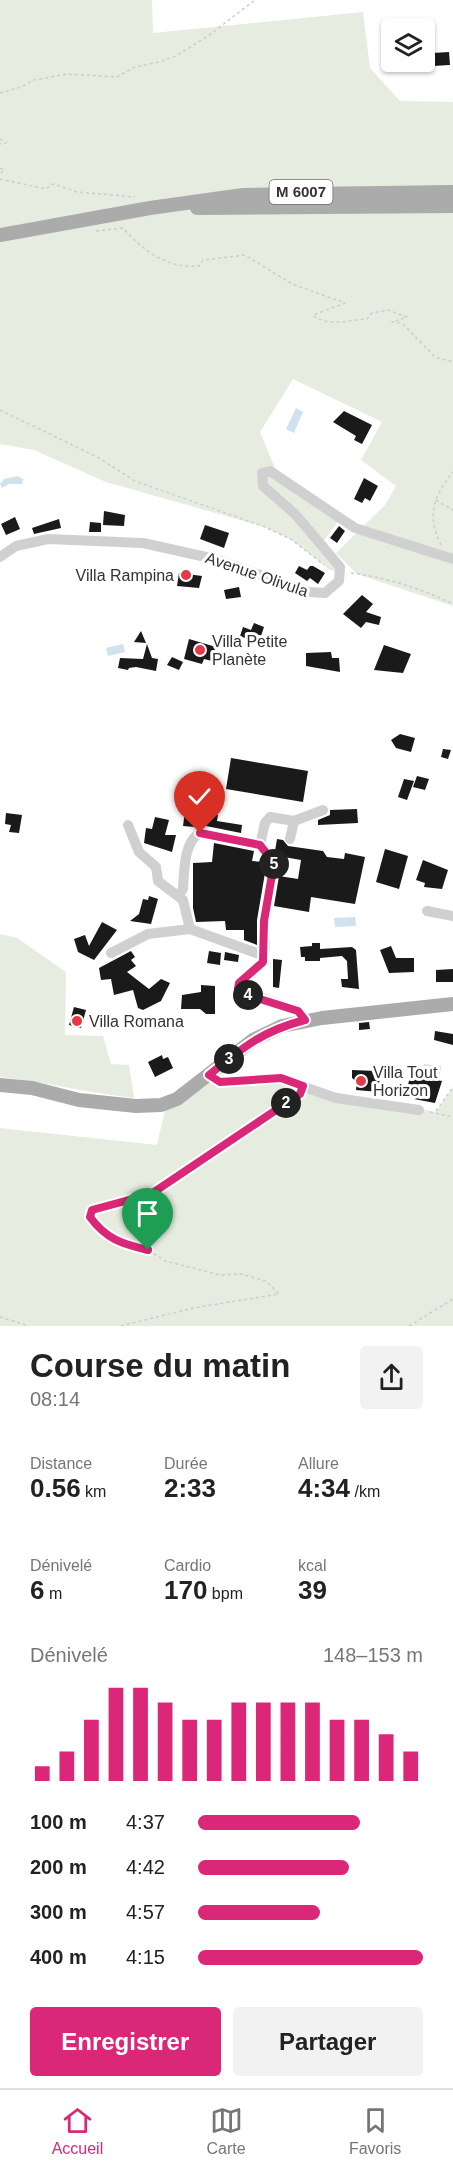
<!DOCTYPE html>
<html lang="fr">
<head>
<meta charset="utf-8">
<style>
	body { margin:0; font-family:Helvetica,sans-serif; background:#f2f2f2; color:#222; height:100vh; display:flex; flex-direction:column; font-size:22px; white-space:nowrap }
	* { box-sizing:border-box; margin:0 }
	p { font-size:20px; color:#767676 }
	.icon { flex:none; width:33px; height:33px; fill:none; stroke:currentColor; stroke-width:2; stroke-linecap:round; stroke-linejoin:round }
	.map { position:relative; height:1326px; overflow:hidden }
	.drawer { display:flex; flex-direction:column; background:#fff; flex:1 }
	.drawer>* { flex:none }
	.buttons { position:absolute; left:381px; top:18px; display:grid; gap:12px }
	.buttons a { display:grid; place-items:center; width:54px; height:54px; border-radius:6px; background:#fff; box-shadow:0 2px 4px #0004; font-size:30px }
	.pin { position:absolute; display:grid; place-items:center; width:51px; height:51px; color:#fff; margin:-62px -26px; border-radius:50% 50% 50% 0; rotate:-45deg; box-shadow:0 0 6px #0007 }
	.pin .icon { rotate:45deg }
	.km { position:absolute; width:30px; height:30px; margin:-15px; border-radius:50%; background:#222; color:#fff; font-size:16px; line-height:30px; text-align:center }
	.round { display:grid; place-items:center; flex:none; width:63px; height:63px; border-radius:6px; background:#f2f2f2 }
	.head { display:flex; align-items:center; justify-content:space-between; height:102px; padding:0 30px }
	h1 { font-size:33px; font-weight:600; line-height:45px }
	.figures { display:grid; grid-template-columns:repeat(3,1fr); gap:9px; height:102px; padding:6px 30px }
	.figures div { display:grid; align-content:center }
	.figures b { font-size:26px; font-weight:600 }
	.figures small { font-size:16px; font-weight:400 }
	.figures p { font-size:16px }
	.chart { height:168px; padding:12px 30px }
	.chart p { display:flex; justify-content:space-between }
	.chart svg { width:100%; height:108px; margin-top:6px; stroke:#db2777; stroke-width:6 }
	.cta { display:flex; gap:12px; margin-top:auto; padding:12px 30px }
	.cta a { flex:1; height:69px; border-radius:6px; background:#db2777; color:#fff; font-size:24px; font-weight:600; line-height:69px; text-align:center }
	.cta a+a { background:#f2f2f2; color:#222 }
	ul { padding:0 30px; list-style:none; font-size:20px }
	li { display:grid; grid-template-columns:96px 72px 1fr; align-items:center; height:45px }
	li i { height:15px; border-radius:8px; background:#db2777 }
	.menu { display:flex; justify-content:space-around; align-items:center; height:84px; border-top:2px solid #e0e0e0; background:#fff; font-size:16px; color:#767676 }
	.menu a { display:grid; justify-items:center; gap:3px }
	.menu .selected { color:#db2777 }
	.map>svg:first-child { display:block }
	.green { fill:#e6ecdf }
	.water { fill:#cfe2ee }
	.building { fill:#1a1a1a }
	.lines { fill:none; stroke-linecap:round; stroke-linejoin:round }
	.path { stroke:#cdcdcd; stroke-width:1.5; stroke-dasharray:3 3; stroke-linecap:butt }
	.minor { stroke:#d0d0d0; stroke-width:10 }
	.major { stroke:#ababab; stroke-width:14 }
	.route-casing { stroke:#fff; stroke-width:12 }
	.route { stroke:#db2777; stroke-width:8 }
	.poi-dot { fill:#e63946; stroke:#fff; stroke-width:2 }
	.labels { text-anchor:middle; stroke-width:6; stroke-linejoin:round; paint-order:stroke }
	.shield { fill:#fff; stroke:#707070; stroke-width:1.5 }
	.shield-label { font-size:15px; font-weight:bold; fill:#333 }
	.street-label { font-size:16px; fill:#333; stroke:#fff }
	.poi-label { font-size:16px; fill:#333; stroke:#fff; text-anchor:start }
</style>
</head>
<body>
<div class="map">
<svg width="453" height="1326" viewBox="0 0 453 1326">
	<rect width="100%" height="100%" fill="#fff"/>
	<path class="green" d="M 0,0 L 152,0 L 153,33 L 363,12 L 370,68 L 400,101 L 453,102 L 453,606 L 357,574 L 336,553 L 385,505 L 396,486 L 361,460 L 382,422 L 293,379 L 260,432 L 277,473 L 340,519 L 322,543 L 341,572 L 330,570 L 292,540 L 265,527 L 106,482 L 34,450 L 0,444 Z
		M 0,934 L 17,938 L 66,972 L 65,1035 L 103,1036 L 111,1064 L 129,1065 L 134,1098 C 89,1093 45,1082 0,1077 Z
		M 281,1079 L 303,1086 L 436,1112 L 453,1087 L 453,1326 L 0,1326 L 0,1128 L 157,1145 L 165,1110 L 182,1103 L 213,1080 Z"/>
	<path class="water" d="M 296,408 L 303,412 L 294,433 L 286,429 Z
		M 17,476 L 23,479 L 22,484 L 9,484 L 2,488 L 0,484 L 4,479 Z
		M 123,644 L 125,652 L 108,656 L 106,648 Z
		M 355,917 L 356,926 L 335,927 L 334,918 Z
		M 424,1064 L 441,1066 L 440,1075 L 423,1072 Z"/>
	<path class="building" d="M 449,52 L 450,65 L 433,66 L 432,53 Z
		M 344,411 L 372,425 L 362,444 L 354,440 L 356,436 L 333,422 Z
		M 364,478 L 378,486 L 370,501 L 365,498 L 362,503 L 354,499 Z
		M 104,511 L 125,515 L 124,526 L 103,525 Z
		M 15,517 L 20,529 L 6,535 L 1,524 Z
		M 59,519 L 61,528 L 34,534 L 32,528 Z
		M 90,522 L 101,523 L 101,532 L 89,532 Z
		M 205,525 L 229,533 L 224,548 L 200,539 Z
		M 339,526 L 345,531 L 337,543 L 330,538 Z
		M 299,566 L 307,570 L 310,566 L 313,566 L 325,573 L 318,584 L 310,578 L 307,581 L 295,573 Z
		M 179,573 L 202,576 L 199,588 L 177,586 Z
		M 239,587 L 241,597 L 226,599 L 224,590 Z
		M 362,595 L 373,604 L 366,612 L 381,617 L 379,625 L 366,622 L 361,628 L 343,614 Z
		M 254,623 L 264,627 L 261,636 L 254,633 L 252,641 L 240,636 L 243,627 L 251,630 Z
		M 141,631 L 146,643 L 134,642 Z
		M 189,639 L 216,647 L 212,661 L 204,659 L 202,664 L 184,659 Z
		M 147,644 L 152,658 L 158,659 L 156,671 L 136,667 L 129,668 L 128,670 L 118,668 L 120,658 L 143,659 Z
		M 384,645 L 411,654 L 403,673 L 374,670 Z
		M 331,652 L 332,658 L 339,658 L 340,672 L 306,666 L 306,653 Z
		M 172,657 L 183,662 L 179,670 L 167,665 Z
		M 400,734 L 415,738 L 411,752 L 396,748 L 391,740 Z
		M 443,749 L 451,750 L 448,759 L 441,757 Z
		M 231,758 L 308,771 L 303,802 L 226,789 Z
		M 417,776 L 429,779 L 425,790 L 413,787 Z
		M 404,779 L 414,781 L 407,800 L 398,797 Z
		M 188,788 L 200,790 L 196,811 L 218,815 L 217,821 L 242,825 L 241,833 L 196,824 L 195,827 L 183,826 Z
		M 357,809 L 358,823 L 318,825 L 318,820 L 330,815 L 330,810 Z
		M 6,813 L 22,815 L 19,833 L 9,832 L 11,825 L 5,824 Z
		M 155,817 L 169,820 L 165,835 L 176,835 L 172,852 L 144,843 L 146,828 L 152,829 Z
		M 277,839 L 283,840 L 288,846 L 323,851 L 327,857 L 344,859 L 345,853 L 365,857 L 355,904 L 311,897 L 309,912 L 274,906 L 279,876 L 298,879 L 301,860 L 278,856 L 275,851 Z
		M 214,843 L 254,851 L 252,861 L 264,862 L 265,873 L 257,920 L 257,945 L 244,940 L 244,930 L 226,930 L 225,921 L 196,922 L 193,908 L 193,863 L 212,862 Z
		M 385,849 L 408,856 L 399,889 L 376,882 Z
		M 423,860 L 448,870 L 442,889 L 424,887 L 425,883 L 416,880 Z
		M 149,896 L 158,899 L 151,924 L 130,921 L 139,914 L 143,899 L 148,900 Z
		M 102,922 L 117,930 L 94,960 L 78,952 L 74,939 L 85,935 L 89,946 Z
		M 312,943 L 320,943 L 320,949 L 352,947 L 356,950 L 359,989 L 342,987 L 341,979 L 348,979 L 347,961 L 342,956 L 320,958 L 320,961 L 305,961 L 305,957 L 301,957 L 300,947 L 312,946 Z
		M 391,946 L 396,958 L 414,958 L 414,972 L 389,973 L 380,950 Z
		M 131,951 L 135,957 L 131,960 L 136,966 L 127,972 L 149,989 L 161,979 L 170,983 L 161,1001 L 143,1010 L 138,1008 L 133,990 L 114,995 L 111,979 L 101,980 L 99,968 Z
		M 209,951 L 221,953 L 220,965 L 207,963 Z
		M 225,952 L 239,955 L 238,962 L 224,960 Z
		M 273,959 L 282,960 L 279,988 L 273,987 Z
		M 453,969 L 453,982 L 436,982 L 436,970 Z
		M 201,985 L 215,986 L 215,1014 L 206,1014 L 200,1009 L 181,1009 L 182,995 L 201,992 Z
		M 74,1007 L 86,1010 L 81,1028 L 69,1025 Z
		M 369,1022 L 370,1029 L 359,1030 L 359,1023 Z
		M 435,1031 L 453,1034 L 453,1045 L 434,1040 Z
		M 162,1055 L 163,1059 L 168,1057 L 173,1068 L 155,1077 L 148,1062 Z
		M 352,1070 L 376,1071 L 376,1074 L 380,1074 L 379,1092 L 356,1090 L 357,1082 L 352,1078 Z
		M 410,1076 L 442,1081 L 435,1103 L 414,1099 L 417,1087 L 408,1085 Z"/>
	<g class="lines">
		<path class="path" d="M 0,93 L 21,87 L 34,80 L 67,74 L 117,77 L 135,67 L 159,62 L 176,56 L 208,36 L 255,0
			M 0,139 L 6,143 L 0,144
			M 0,168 L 4,170 L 0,174
			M 0,179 L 46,189 L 53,184 L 77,192 L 135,197
			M 96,231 L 123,228 C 143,251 168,269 199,266 L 203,260 L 245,255 L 292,284 L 345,303 L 313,315 C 325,327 351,320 367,319 L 372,313 L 388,310 L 407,317 L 392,322 L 402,323 L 435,357 L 453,362
			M 0,410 L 97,457 L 135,481 L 265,527 L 292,540 L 324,565
			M 436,500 L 453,510
			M 441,545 C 426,515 434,496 453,472
			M 351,573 C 388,578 420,588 453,604
			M 436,1111 L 453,1087
			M 430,1112 L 453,1117
			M 0,1317 L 29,1326
			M 121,1326 L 193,1308 L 279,1294 L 266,1281 L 241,1274 L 220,1275 L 165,1261 L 148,1250 L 128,1245 L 101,1233 L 90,1217 L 92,1210 L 151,1194 L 297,1096
			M 409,1326 L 453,1299"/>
		<path class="minor" d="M 0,557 L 16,546 L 48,539 L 143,543 L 215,559 L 309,592 L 325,593 L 339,581 L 340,567 L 295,514 L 263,486 L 262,473 L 270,471 L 355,528 L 453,559
			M 128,825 L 139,852 L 156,867 L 158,881 L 183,900 L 190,929 L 262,955 L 263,961 L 239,983 L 238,989 L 298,1011 L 305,1020
			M 290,839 L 294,821
			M 260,845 L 265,823 L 270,817 L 294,821 L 323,810
			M 179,895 L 183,889 C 184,872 184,841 200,833 L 260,845 L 274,863 L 264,921 L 265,948 L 262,955
			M 427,911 L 453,916
			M 111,953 L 148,934 L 190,929
			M 209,1075 L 220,1082 L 281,1079 L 336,1098 L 419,1110"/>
		<path class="major" d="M 197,208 L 453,206
			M 0,235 L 150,208 L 243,195 L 453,192
			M 0,1085 L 32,1088 L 79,1100 L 136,1106 L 161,1105 L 177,1099 L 253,1040 L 282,1026 L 322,1018 L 453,1004"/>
	</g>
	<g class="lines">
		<g class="route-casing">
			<path id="route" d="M 148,1250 C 122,1244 106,1239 90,1217 L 92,1210 L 151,1194 L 300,1094 L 303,1086 L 281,1078 L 220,1082 L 209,1075 C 242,1048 262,1031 305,1020 L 298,1011 L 244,994 L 238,989 L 239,983 L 263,962 L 264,921 L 274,863 L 260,845 L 200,833"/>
		</g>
		<use href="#route" class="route"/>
	</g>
	<g class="poi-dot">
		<circle cx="186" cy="575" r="6"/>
		<circle cx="200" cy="650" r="6"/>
		<circle cx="77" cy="1021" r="6"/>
		<circle cx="361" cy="1081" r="6"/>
	</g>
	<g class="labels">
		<rect class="shield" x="269.5" y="180" width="63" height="24" rx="4.5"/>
		<g class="shield-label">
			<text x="301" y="197">M 6007</text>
		</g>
		<g class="street-label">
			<text transform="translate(257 574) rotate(19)" y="6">Avenue Olivula</text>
		</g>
		<g class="poi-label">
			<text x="174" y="581" text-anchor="end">Villa Rampina</text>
			<text x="212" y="647">Villa Petite<tspan x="212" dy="18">Planète</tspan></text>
			<text x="89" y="1027">Villa Romana</text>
			<text x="373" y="1078">Villa Tout<tspan x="373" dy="18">Horizon</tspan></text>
		</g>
	</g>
</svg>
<div class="buttons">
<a><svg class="icon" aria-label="layers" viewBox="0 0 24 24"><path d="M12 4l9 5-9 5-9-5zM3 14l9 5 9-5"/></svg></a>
</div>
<div class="pin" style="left:148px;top:1250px;background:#1e9e55"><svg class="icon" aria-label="arrive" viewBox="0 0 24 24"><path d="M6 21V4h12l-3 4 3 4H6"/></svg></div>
<div class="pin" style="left:200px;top:833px;background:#d93025"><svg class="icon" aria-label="check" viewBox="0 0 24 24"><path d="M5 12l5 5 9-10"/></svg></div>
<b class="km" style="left:286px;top:1103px">2</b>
<b class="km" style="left:229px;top:1059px">3</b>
<b class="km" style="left:248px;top:995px">4</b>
<b class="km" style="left:274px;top:864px">5</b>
</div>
<section class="drawer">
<div class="head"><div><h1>Course du matin</h1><p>08:14</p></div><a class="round"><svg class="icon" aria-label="share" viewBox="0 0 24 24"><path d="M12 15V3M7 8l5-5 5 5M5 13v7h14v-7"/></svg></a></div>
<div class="figures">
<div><p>Distance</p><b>0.56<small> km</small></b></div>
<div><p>Durée</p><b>2:33</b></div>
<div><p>Allure</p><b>4:34<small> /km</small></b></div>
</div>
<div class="figures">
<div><p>Dénivelé</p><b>6<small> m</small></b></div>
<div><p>Cardio</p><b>170<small> bpm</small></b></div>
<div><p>kcal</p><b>39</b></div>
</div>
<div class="chart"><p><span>Dénivelé</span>148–153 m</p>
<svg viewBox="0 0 160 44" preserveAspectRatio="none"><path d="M5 44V38M15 44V32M25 44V19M35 44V6M45 44V6M55 44V12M65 44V19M75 44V19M85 44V12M95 44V12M105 44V12M115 44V12M125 44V19M135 44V19M145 44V25M155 44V32"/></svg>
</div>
<ul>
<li><b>100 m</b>4:37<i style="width:72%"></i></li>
<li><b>200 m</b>4:42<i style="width:67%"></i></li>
<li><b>300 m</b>4:57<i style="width:54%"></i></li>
<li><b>400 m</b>4:15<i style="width:100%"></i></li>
</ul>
<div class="cta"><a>Enregistrer</a><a>Partager</a></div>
</section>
<nav class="menu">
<a class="selected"><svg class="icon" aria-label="home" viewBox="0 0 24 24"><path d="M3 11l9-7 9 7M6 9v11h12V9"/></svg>Accueil</a>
<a><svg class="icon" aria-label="map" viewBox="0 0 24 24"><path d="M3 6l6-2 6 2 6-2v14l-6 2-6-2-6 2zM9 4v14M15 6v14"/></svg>Carte</a>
<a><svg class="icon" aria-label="saved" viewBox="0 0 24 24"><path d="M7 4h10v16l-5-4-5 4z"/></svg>Favoris</a>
</nav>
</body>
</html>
